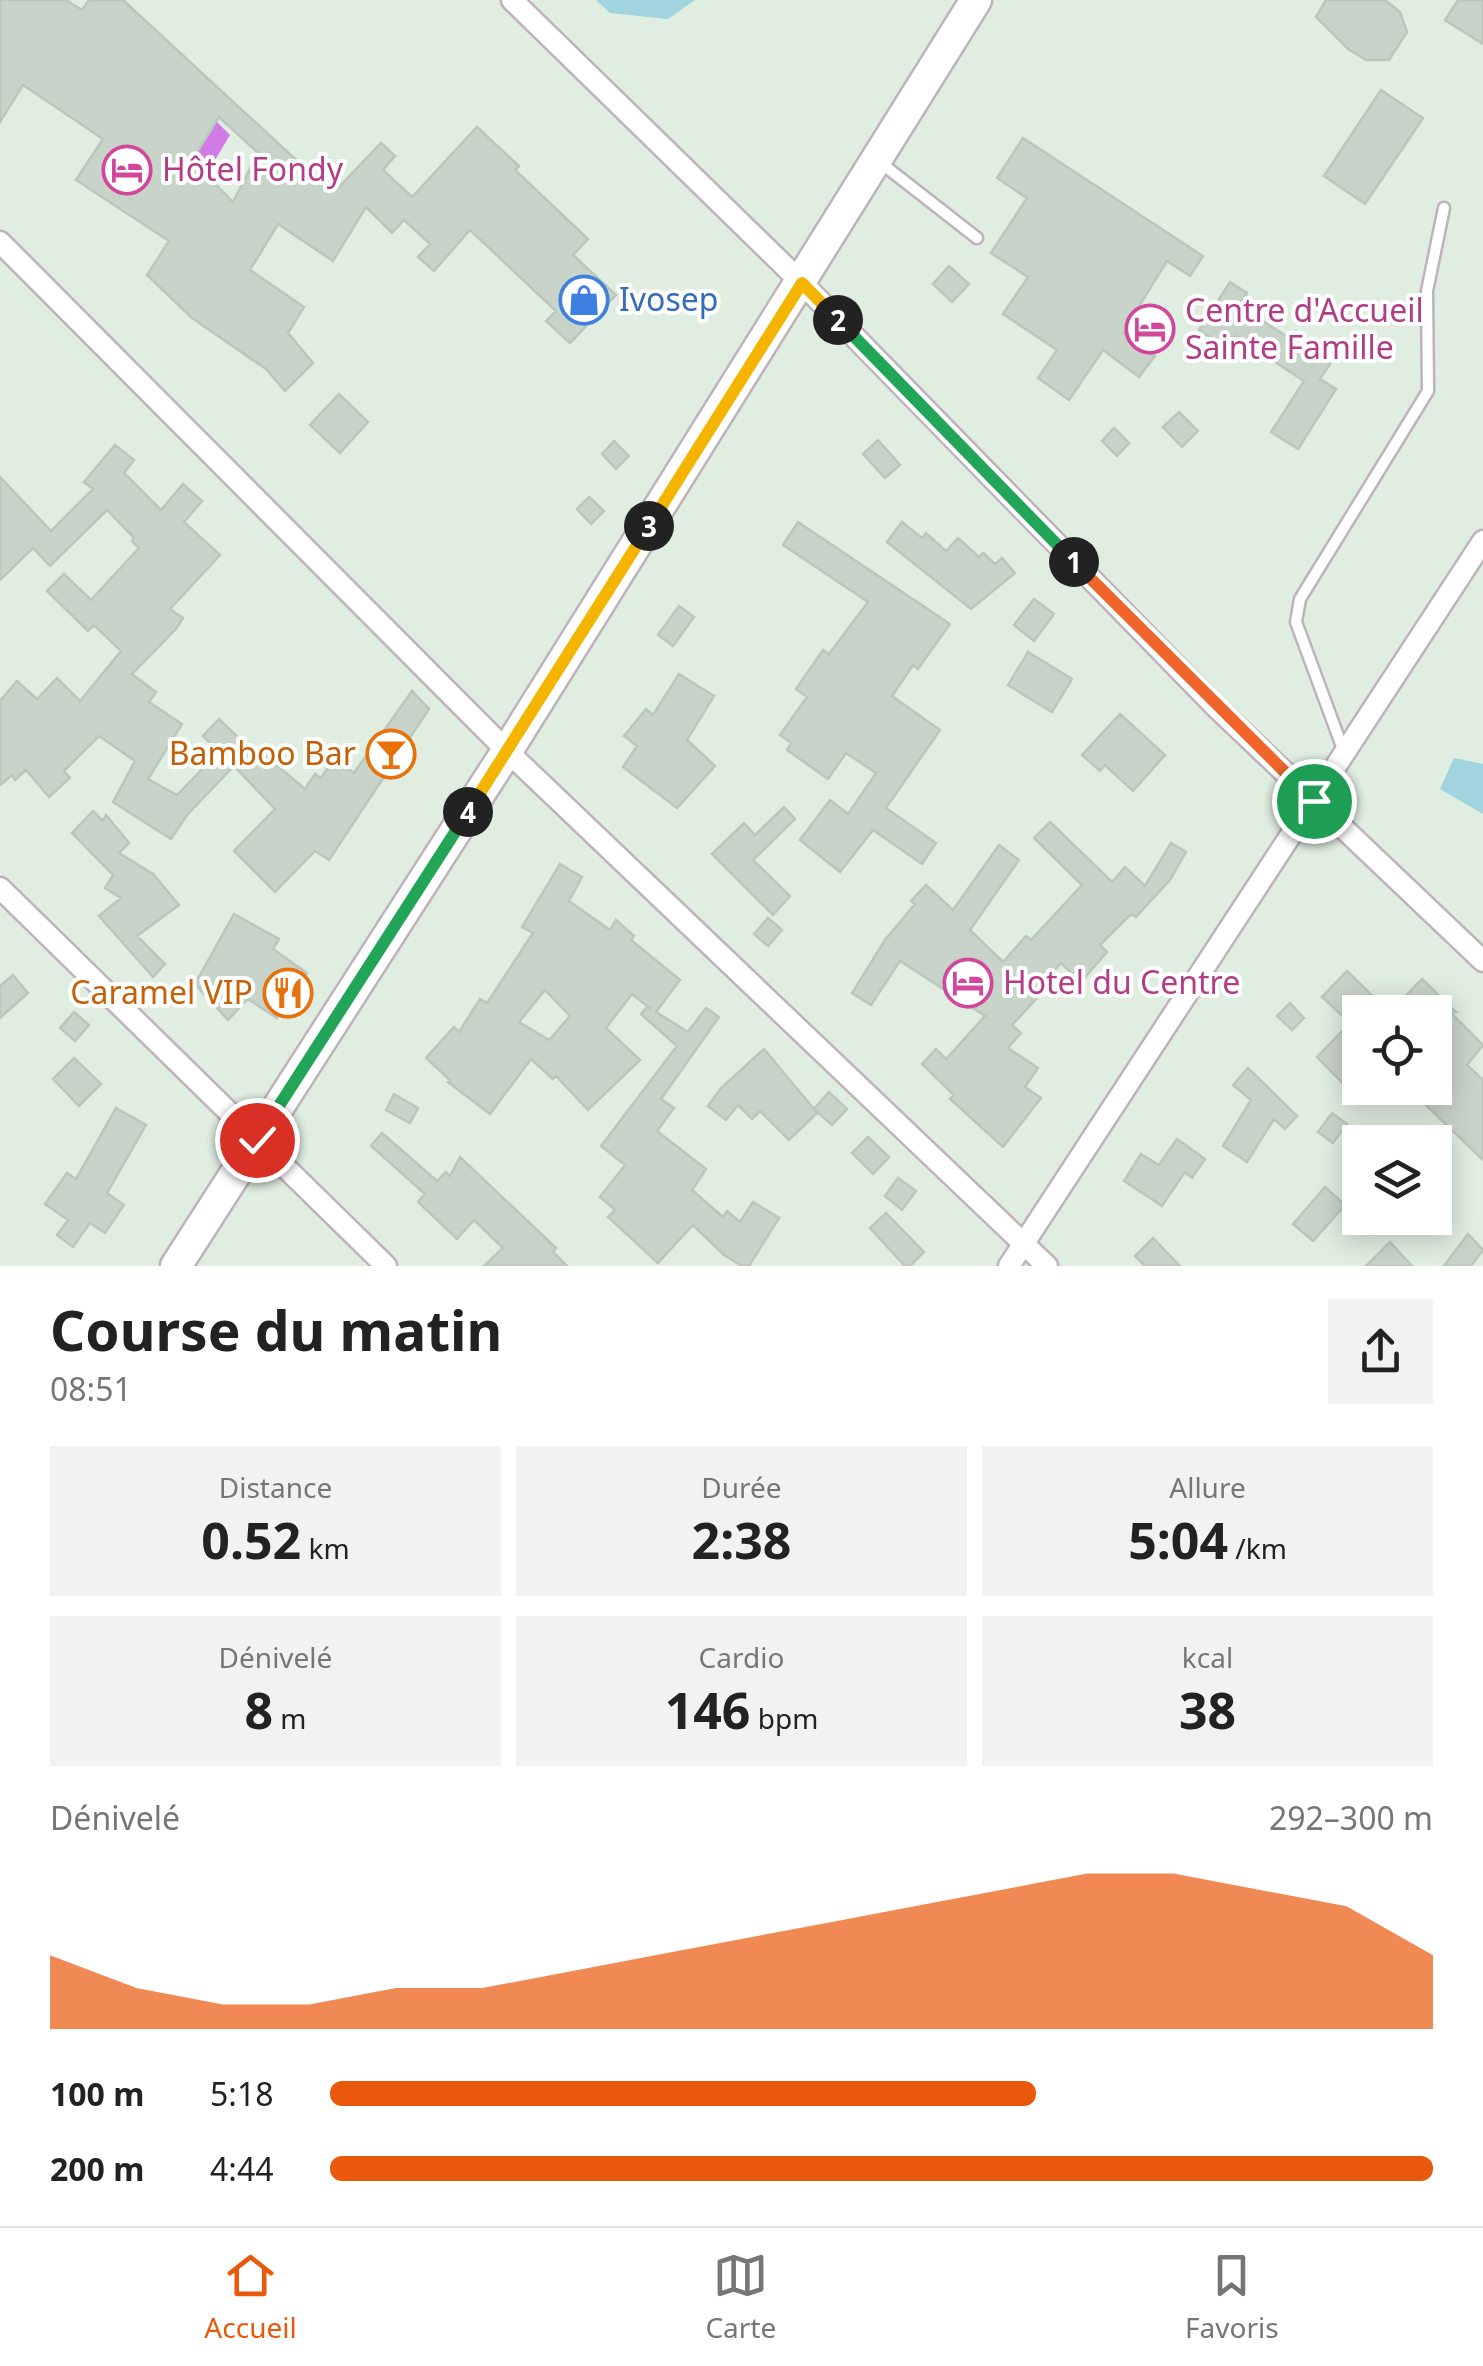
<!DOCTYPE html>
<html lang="fr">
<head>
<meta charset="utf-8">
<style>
	body { margin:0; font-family:"Noto Sans",sans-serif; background:#f2f2f2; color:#222; height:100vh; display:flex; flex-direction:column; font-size:38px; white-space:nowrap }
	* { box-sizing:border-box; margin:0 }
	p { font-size:32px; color:#767676 }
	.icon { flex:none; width:55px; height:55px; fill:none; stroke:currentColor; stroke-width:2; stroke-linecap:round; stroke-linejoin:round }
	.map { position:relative; height:1266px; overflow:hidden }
	.drawer { display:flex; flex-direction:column; background:#fff; flex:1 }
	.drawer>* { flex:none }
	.buttons { position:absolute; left:1342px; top:995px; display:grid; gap:20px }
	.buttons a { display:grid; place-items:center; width:110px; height:110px; border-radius:0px; background:#fff; box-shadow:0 5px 25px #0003; font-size:50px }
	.pin { position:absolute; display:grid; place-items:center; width:85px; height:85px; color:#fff; margin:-42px; border:5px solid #fff; border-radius:50%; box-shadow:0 2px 10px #0007 }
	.km { position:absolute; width:50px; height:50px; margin:-25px; border-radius:50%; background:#222; color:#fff; font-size:28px; line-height:50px; text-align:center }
	.round { display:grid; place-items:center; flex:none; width:105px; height:105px; border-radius:0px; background:#f2f2f2 }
	.headline { display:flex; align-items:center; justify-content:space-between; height:170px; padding:0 50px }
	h1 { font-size:55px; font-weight:700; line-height:75px }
	.figures { display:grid; grid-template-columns:repeat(3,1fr); gap:15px; height:170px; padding:10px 50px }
	.figures div { display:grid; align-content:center; border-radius:0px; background:#f2f2f2; text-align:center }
	.figures b { font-size:50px; font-weight:700 }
	.figures small { font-size:28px; font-weight:400 }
	.figures p { font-size:28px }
	.chart { height:280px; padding:20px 50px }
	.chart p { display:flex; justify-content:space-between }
	.chart svg { width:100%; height:180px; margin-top:10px; fill:#ea580c; opacity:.7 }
	ul { padding:0 50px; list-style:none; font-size:32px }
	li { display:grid; grid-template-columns:160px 120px 1fr; align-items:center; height:75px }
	li i { height:25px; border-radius:12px; background:#ea580c }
	.tab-bar { display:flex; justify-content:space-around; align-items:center; height:140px; border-top:2px solid #e0e0e0; background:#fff; font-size:28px; color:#767676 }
	.tab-bar a { display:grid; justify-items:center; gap:5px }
	.tab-bar .current { color:#ea580c }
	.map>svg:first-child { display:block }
	.green { fill:#a1d4df }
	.water { fill:#d07be6 }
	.building { fill:#c8d3c9; stroke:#bac8bc; stroke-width:2.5; fill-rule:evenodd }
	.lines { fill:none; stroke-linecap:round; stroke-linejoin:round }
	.lane-casing { stroke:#bfb3bb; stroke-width:15 }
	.street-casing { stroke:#bfb3bb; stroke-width:25 }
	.secondary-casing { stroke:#bfb3bb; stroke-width:35 }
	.lane { stroke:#fff; stroke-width:10 }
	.street { stroke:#fff; stroke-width:20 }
	.secondary { stroke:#fff; stroke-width:30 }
	.split-1-casing { stroke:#fff; stroke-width:20 }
	.split-2-casing { stroke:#fff; stroke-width:20 }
	.split-3-casing { stroke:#fff; stroke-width:20 }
	.split-4-casing { stroke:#fff; stroke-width:20 }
	.split-5-casing { stroke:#fff; stroke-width:20 }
	.split-1 { stroke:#f0652b; stroke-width:12 }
	.split-2 { stroke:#22a559; stroke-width:12 }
	.split-3 { stroke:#f5b400; stroke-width:12 }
	.split-4 { stroke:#f5b400; stroke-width:12 }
	.split-5 { stroke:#22a559; stroke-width:12 }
	.labels { text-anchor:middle; stroke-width:8; stroke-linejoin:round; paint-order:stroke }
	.hotel-label { font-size:32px; fill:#b23c85; stroke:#fff; text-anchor:start }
	.shop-label { font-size:32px; fill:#366cbe; stroke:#fff; text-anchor:start }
	.food-label { font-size:32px; fill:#c56008; stroke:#fff; text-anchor:end }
</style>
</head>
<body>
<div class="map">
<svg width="1483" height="1266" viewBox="0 0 1483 1266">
	<rect width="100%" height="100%" fill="#e0ede1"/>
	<path class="green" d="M 596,0 L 695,0 L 668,19 L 610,13 Z
		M 1454,758 L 1483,764 L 1483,814 L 1440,789 Z"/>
	<path class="water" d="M 216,121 L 230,135 L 206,175 L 192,160 Z"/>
	<path class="building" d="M 0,0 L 66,0 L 82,10 L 89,0 L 123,0 L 293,157 L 336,190 L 381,143 L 395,156 L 383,170 L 412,197 L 477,127 L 519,166 L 515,170 L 588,239 L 573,255 L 616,295 L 570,343 L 546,321 L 556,311 L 470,230 L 434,271 L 418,257 L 430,244 L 404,220 L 392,233 L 366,207 L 333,261 L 278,224 L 250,270 L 304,307 L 288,333 L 313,363 L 285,391 L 266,369 L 192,318 L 147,275 L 169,241 L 76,180 L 103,139 L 23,85 L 0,122 ZM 219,117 L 258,153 L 233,202 L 192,160 Z
		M 1326,0 L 1385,0 L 1400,12 L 1407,32 L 1389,60 L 1366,60 L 1348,49 L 1316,17 Z
		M 1458,0 L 1483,0 L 1483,44 L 1445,20 Z
		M 1381,90 L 1423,118 L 1365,204 L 1324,176 Z
		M 1023,138 L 1203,256 L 1190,276 L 1167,261 L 1136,311 L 1138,312 L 1124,333 L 1155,356 L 1139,377 L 1103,350 L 1069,400 L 1038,378 L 1057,350 L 1003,314 L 1028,277 L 991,253 L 1027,198 L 997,178 Z
		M 949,266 L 969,284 L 952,302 L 933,284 Z
		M 1230,282 L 1247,293 L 1239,306 L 1330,364 L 1320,379 L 1336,389 L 1298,449 L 1271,432 L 1304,381 L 1235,336 L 1228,348 L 1199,330 Z
		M 339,394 L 368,422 L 340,453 L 310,425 Z
		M 1179,412 L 1198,431 L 1182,447 L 1163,427 Z
		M 1114,428 L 1129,443 L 1117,456 L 1102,441 Z
		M 878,440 L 900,465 L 885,478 L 863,454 Z
		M 614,441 L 629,456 L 616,469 L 602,454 Z
		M 115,445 L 134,460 L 124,473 L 161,510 L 183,484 L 202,501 L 184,522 L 220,555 L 170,609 L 183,618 L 176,629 L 132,674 L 156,692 L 149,702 L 182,724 L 148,779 L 177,795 L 219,752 L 203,736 L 219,719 L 264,762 L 267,757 L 305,789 L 315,774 L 321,778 L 334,759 L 354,773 L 412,691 L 429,709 L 329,860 L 315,851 L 275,892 L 234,851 L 275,809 L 234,766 L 187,815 L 171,839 L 113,802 L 135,761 L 99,736 L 64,771 L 70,778 L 49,797 L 26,770 L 15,780 L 12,775 L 0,785 L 0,701 L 17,681 L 37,699 L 57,678 L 80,701 L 121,651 L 94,625 L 88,631 L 47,591 L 64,574 L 91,600 L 139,548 L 132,541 L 134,538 L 107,510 L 50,566 L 33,548 L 0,580 L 0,477 L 51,531 L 93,489 L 84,482 Z
		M 589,497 L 604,511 L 591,524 L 577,509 Z
		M 798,522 L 950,624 L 918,669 L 913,665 L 892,696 L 940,730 L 886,808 L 936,843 L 922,864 L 873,830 L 840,872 L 800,840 L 830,800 L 848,814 L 876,773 L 846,753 L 828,779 L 787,750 L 791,743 L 780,735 L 807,697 L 796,689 L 823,650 L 829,654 L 868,602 L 783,545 Z
		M 902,522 L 922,538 L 926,533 L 946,551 L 958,538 L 979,557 L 983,553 L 995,564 L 1002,558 L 1015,573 L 971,609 L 887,542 Z
		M 1034,599 L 1054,614 L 1034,641 L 1014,625 Z
		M 679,606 L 694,617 L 673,646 L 658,635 Z
		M 1028,652 L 1072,679 L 1052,712 L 1008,685 Z
		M 679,674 L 714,696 L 687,740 L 715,766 L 677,808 L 623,767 L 637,746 L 624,736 L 646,709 L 653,715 Z
		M 1120,714 L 1165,755 L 1133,791 L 1105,765 L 1100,771 L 1082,755 Z
		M 784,807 L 795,819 L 753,860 L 790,896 L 773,915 L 712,854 L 744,823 L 755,835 Z
		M 93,811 L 103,821 L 106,815 L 129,843 L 119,853 L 153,874 L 179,905 L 137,936 L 165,964 L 153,977 L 99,916 L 121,898 L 105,888 L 113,875 L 72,833 Z
		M 1050,822 L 1112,882 L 1125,867 L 1145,886 L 1171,843 L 1186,852 L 1170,880 L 1136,917 L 1131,914 L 1100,945 L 1107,952 L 1081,982 L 1061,963 L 1035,992 L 1039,996 L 1012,1025 L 1021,1033 L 1008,1048 L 1038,1068 L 1025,1087 L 1041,1098 L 1003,1147 L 950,1099 L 954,1095 L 922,1064 L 936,1049 L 946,1059 L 985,1016 L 900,961 L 871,1005 L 852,993 L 885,940 L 915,904 L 911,901 L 926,885 L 953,910 L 999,845 L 1019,860 L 970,930 L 1003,962 L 1026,936 L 1031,940 L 1082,885 L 1034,838 Z
		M 560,864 L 582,877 L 569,901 L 610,930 L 616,920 L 634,936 L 631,940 L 680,980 L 656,1012 L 688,1032 L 706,1008 L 719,1017 L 661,1099 L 674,1108 L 657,1131 L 706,1169 L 692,1190 L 723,1217 L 727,1211 L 740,1222 L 753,1202 L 779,1218 L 749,1266 L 742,1266 L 724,1255 L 693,1225 L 658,1263 L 608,1217 L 615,1210 L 600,1197 L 625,1165 L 601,1146 L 677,1046 L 641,1014 L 647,1007 L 651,1009 L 632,994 L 606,1028 L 640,1060 L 588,1110 L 556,1076 L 553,1079 L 531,1059 L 490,1114 L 448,1082 L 450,1080 L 426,1058 L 454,1027 L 459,1032 L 480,999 L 487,1003 L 533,933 L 522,927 ZM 545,990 L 570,1016 L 549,1040 L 519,1022 Z
		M 234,914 L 279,939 L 273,949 L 307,973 L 277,1018 L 248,999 L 228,1020 L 195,984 Z
		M 768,918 L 782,930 L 768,946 L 754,934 Z
		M 1347,971 L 1389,1012 L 1360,1012 L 1360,1101 L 1317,1057 L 1350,1023 L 1322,997 Z
		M 13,975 L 28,993 L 0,1018 L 0,986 Z
		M 1422,979 L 1456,1012 L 1450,1012 L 1483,1045 L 1467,1065 L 1483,1080 L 1483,1160 L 1408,1088 L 1435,1088 L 1435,1012 L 1390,1012 Z
		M 1290,1003 L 1304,1018 L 1292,1030 L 1277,1016 Z
		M 74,1012 L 89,1025 L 75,1041 L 60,1028 Z
		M 764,1049 L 814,1109 L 829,1092 L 847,1109 L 832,1125 L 814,1109 L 817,1113 L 789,1140 L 760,1111 L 752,1119 L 738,1105 L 726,1120 L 708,1106 L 721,1088 Z
		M 74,1058 L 101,1084 L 79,1106 L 53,1079 Z
		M 1248,1068 L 1297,1116 L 1285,1129 L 1274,1119 L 1247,1162 L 1223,1146 L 1251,1100 L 1233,1085 Z
		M 394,1094 L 418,1108 L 410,1123 L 386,1110 Z
		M 116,1108 L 146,1125 L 107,1193 L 124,1205 L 105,1233 L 90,1223 L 73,1247 L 57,1235 L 68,1220 L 45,1204 L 67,1173 L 76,1179 Z
		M 1332,1113 L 1347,1124 L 1333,1143 L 1318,1132 Z
		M 382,1133 L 437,1181 L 446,1172 L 450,1176 L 460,1157 L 556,1248 L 553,1252 L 567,1266 L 484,1266 L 503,1248 L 474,1220 L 457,1239 L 418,1202 L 425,1194 L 371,1146 Z
		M 868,1137 L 889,1157 L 873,1174 L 852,1153 Z
		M 1177,1139 L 1205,1159 L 1192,1178 L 1185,1172 L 1162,1206 L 1124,1181 L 1141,1154 L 1159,1165 Z
		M 898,1178 L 916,1191 L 902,1210 L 885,1196 Z
		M 1325,1187 L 1345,1205 L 1313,1241 L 1293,1224 Z
		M 886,1213 L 924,1252 L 910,1266 L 905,1266 L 870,1228 Z
		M 1468,1234 L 1483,1250 L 1471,1266 L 1444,1266 Z
		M 1153,1238 L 1180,1266 L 1145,1266 L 1135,1256 Z
		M 1390,1242 L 1412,1266 L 1366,1266 Z"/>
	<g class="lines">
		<g class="lane-casing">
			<path id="lane" d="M 881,163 L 977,238
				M 1344,752 L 1296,622 L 1300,599 L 1428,391 L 1427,291 L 1444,208"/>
		</g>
		<g class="street-casing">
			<path id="street" d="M 512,0 L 802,283 L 1217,708 L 1483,961
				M 0,242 L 507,751 L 1047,1266
				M 0,888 L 386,1266
				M 1009,1266 L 1483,541"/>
		</g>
		<g class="secondary-casing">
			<path id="secondary" d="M 176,1266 L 507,751 L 976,0"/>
		</g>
		<use href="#lane" class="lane"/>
		<use href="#street" class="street"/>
		<use href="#secondary" class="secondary"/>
	</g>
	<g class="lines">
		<g class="split-1-casing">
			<path id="split-1" d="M 1074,562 L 1314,801"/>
		</g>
		<g class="split-2-casing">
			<path id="split-2" d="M 838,320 L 1074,562"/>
		</g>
		<g class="split-3-casing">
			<path id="split-3" d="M 649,526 L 802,283 L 838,320"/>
		</g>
		<g class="split-4-casing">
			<path id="split-4" d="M 468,812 L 649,526"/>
		</g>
		<g class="split-5-casing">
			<path id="split-5" d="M 257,1140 L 468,812"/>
		</g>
		<use href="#split-1" class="split-1"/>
		<use href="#split-2" class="split-2"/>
		<use href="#split-3" class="split-3"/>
		<use href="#split-4" class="split-4"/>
		<use href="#split-5" class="split-5"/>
	</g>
	<defs>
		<g id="hotel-ring" transform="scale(2.5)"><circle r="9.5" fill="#fff" stroke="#d1479c" stroke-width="1.5"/><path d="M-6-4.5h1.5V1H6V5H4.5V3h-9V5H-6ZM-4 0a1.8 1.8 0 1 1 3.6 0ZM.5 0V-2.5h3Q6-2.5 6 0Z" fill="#d1479c"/></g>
		<g id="shop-ring" transform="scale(2.5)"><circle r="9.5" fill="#fff" stroke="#3f7fe0" stroke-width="1.5"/><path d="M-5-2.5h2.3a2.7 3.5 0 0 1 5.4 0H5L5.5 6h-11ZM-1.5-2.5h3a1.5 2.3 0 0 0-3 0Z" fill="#3f7fe0"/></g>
		<g id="bar-ring" transform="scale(2.5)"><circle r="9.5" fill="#fff" stroke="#e8710a" stroke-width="1.5"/><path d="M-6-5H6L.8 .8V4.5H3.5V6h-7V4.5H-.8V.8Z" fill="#e8710a"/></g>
		<g id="restaurant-ring" transform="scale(2.5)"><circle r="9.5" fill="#fff" stroke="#e8710a" stroke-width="1.5"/><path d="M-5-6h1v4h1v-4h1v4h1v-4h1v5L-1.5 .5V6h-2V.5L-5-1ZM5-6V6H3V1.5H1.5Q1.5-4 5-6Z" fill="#e8710a"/></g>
	</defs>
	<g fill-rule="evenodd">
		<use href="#hotel-ring" x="127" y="170"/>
		<use href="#shop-ring" x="584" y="300"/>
		<use href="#hotel-ring" x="1150" y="329"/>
		<use href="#bar-ring" x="391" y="754"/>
		<use href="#hotel-ring" x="968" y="983"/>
		<use href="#restaurant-ring" x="288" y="993"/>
	</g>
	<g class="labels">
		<g class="hotel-label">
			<text x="162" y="181">Hôtel Fondy</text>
			<text x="1185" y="322">Centre d'Accueil<tspan x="1185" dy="37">Sainte Famille</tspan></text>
			<text x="1003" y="994">Hotel du Centre</text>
		</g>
		<g class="shop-label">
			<text x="619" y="311">Ivosep</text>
		</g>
		<g class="food-label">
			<text x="356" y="765">Bamboo Bar</text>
			<text x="253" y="1004">Caramel VIP</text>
		</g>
	</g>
</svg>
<div class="buttons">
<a><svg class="icon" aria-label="locate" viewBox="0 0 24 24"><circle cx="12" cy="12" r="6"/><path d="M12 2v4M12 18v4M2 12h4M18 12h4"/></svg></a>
<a><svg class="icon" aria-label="layers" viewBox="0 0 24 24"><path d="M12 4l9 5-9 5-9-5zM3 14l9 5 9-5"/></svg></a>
</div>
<div class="pin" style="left:1314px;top:801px;background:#1e9e55"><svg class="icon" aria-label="arrive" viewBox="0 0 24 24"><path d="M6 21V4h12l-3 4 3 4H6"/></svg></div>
<div class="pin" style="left:257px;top:1140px;background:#d93025"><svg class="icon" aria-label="check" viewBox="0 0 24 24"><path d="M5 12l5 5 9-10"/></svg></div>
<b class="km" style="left:1074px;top:562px">1</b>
<b class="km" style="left:838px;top:320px">2</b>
<b class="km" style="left:649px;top:526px">3</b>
<b class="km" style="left:468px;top:812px">4</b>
</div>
<section class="drawer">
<div class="headline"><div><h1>Course du matin</h1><p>08:51</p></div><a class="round"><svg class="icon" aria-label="share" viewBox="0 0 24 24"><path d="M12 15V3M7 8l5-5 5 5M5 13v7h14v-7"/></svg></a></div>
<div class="figures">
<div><p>Distance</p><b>0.52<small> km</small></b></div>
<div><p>Durée</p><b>2:38</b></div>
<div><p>Allure</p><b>5:04<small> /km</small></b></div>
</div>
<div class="figures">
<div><p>Dénivelé</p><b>8<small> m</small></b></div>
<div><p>Cardio</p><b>146<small> bpm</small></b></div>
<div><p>kcal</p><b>38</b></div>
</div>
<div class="chart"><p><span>Dénivelé</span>292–300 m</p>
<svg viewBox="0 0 160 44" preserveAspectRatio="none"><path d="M0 44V26L10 34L20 38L30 38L40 34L50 34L60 30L70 26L80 22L90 18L100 14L110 10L120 6L130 6L140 10L150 14L160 26V44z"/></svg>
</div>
<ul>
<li><b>100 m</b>5:18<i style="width:64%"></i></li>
<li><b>200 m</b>4:44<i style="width:100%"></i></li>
</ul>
</section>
<nav class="tab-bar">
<a class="current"><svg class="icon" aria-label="home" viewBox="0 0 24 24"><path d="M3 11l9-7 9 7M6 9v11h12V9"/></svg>Accueil</a>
<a><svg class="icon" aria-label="map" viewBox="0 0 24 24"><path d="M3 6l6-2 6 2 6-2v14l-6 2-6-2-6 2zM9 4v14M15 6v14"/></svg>Carte</a>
<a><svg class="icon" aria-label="saved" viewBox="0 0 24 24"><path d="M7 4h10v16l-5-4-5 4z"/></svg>Favoris</a>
</nav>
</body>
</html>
